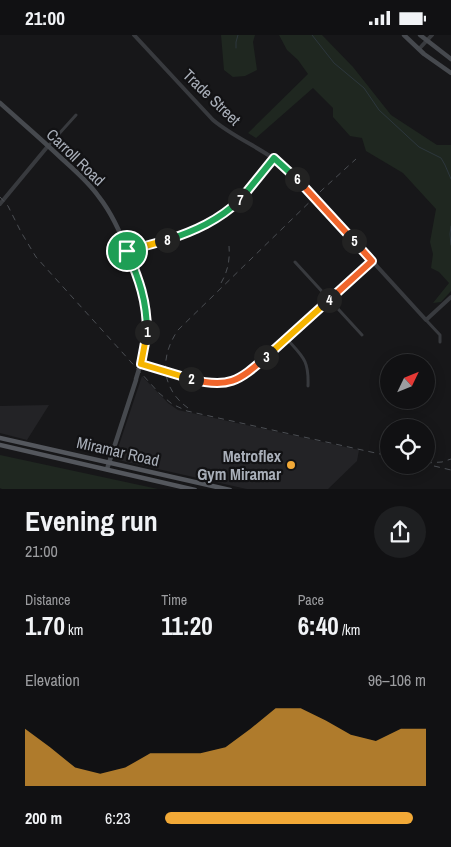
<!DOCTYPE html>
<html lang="en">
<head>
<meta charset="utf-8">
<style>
	body { margin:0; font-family:"Archivo Narrow",sans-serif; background:#1e1f21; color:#f1f3f6; height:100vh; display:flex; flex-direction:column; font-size:19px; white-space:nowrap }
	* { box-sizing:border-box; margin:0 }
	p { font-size:16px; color:#9c9da0 }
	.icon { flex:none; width:28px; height:28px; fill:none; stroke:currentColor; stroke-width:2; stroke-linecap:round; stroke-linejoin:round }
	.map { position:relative; height:454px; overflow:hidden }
	.panel { display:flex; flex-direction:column; background:#111113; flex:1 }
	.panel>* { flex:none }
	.needle { width:32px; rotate:47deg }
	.buttons { position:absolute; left:380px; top:319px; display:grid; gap:10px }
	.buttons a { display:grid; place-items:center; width:55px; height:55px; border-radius:50%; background:#111113; box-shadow:0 2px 12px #0003,0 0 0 1px #303133; font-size:25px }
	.pin { position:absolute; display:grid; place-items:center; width:42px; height:42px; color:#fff; margin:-21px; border:2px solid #fff; border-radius:50%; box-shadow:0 1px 5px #0007 }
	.km { position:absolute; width:25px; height:25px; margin:-12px; border-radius:50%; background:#222; color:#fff; font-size:14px; line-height:25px; text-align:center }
	.round { display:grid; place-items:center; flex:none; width:52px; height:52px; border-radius:26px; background:#1e1f21 }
	.overview { display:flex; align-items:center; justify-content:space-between; height:85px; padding:0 25px }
	h1 { font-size:28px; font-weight:800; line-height:38px }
	.figures { display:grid; grid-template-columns:repeat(3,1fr); gap:8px; height:85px; padding:5px 25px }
	.figures div { display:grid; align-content:center }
	.figures b { font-size:25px; font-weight:800 }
	.figures small { font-size:14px; font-weight:400 }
	.figures p { font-size:14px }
	.chart { height:140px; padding:10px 25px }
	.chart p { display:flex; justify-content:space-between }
	.chart svg { width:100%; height:90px; margin-top:5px; fill:#f2a937; opacity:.7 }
	ul { padding:0 25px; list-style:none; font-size:16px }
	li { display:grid; grid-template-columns:80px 60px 1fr; align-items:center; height:38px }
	li i { height:12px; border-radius:6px; background:#f2a937 }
	.status { display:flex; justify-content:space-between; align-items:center; height:35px; padding:0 25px; background:#111113; direction:ltr }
	.status svg { height:14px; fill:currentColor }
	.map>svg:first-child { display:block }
	.built { fill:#232326 }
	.green { fill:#1f2720 }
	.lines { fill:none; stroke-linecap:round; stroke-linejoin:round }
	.stream { stroke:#2d373d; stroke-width:1 }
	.minor { stroke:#383a3e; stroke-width:3 }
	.tertiary { stroke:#383a3e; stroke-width:4 }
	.secondary { stroke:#46494e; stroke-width:4.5 }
	.primary { stroke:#54575d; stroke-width:4.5 }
	.rail { stroke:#4b4e53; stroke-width:1; stroke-dasharray:6 5; stroke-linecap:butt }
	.split-1-casing { stroke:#fff; stroke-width:10 }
	.split-2-casing { stroke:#fff; stroke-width:10 }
	.split-3-casing { stroke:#fff; stroke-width:10 }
	.split-4-casing { stroke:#fff; stroke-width:10 }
	.split-5-casing { stroke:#fff; stroke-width:10 }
	.split-6-casing { stroke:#fff; stroke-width:10 }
	.split-7-casing { stroke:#fff; stroke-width:10 }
	.split-8-casing { stroke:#fff; stroke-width:10 }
	.split-9-casing { stroke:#fff; stroke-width:10 }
	.split-1 { stroke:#22a559; stroke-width:6 }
	.split-2 { stroke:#f5b400; stroke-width:6 }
	.split-3 { stroke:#f0652b; stroke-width:6 }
	.split-4 { stroke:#f5b400; stroke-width:6 }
	.split-5 { stroke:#f0652b; stroke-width:6 }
	.split-6 { stroke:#f0652b; stroke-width:6 }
	.split-7 { stroke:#22a559; stroke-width:6 }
	.split-8 { stroke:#22a559; stroke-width:6 }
	.split-9 { stroke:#f5b400; stroke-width:6 }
	.poi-dot { fill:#f2a937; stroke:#121214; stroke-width:2 }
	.labels { text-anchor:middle; stroke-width:4.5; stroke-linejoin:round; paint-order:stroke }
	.street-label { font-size:16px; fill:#a9afb9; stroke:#121214 }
	.poi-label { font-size:16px; font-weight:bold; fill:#a9afb9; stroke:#121214; text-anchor:end }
</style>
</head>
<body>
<div class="status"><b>21:00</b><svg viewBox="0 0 49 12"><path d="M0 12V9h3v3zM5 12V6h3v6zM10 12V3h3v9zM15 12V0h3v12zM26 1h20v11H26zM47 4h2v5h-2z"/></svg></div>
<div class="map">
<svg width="451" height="455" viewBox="0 0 451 455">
	<rect width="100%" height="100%" fill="#171719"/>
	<path class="built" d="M 142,341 L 168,368 L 178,375 L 359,415 L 357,426 L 328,454 L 251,455 L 118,425 L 115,422 Z
		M 49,370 L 27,405 L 0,398 L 0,371 Z"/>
	<path class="green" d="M 221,0 L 255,0 L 253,7 L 257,35 L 245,41 L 233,42 L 224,35 Z
		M 279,0 L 322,0 L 353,32 L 391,80 L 437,110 L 451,110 L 451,256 L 441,267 L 433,268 L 449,248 L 439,237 L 431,233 L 433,219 L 430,207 L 436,174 L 403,138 L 366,116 L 362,103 L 350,101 L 333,82 L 333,73 L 313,53 L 256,103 L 248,98 L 308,39 L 298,25 L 287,15 Z
		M 0,420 L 158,454 L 2,454 L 0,453 Z"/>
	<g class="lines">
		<path class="stream" d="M 312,0 L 334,28 L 364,53 L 379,75 L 419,112 L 441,123 L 445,130 L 451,144
			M 236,13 L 236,7 L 238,0
			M 451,191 L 450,199 L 451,210"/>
		<path class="minor" d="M 48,111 L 76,80
			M 295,227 L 362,300
			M 426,285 L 440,300 L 440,307
			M 287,304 C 303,322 309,325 308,351"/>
		<path class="tertiary" d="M 134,0 L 213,85 C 237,105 267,115 290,136 L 426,285 L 451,262
			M 419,14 L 432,0
			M 0,169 L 48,111
			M 127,216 C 151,209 176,204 198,194 C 231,179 253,151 275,123
			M 141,329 L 214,349 L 236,345 L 248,339 L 372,226"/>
		<path class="secondary" d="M 404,0 L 424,19 L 451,38
			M 420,0 L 451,24
			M 0,68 C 20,86 40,103 59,121 C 73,134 88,146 99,162 C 114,181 123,203 131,226 C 150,274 152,294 136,344
			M 107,434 L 136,345"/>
		<path class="primary" d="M 0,403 L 230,455
			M 0,410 L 195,455"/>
		<path class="rail" d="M 0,162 L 8,171 L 21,197 L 36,222 L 159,358 L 172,369 L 187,376 L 389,421
			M 221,248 C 228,236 230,225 229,211
			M 188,373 C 160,353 160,321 178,295 L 322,155 L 356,124
			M 426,428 L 442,427 L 451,424
			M 434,431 L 451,435"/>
	</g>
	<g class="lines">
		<g class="split-1-casing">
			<path id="split-1" d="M 127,216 C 139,244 147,266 147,297"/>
		</g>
		<g class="split-2-casing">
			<path id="split-2" d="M 147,297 L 141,329 L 191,344"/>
		</g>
		<g class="split-3-casing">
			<path id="split-3" d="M 191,344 C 228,354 239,346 266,322"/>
		</g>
		<g class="split-4-casing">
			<path id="split-4" d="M 266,322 L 329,265"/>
		</g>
		<g class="split-5-casing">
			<path id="split-5" d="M 329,265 L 372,226 L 354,206"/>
		</g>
		<g class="split-6-casing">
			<path id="split-6" d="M 297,144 L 354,206"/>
		</g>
		<g class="split-7-casing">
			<path id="split-7" d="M 240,165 L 274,123 L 297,144"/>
		</g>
		<g class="split-8-casing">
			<path id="split-8" d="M 167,205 C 195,196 219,185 240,165"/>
		</g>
		<g class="split-9-casing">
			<path id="split-9" d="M 127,216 L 167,205"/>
		</g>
		<use href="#split-1" class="split-1"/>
		<use href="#split-2" class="split-2"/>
		<use href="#split-3" class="split-3"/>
		<use href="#split-4" class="split-4"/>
		<use href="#split-5" class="split-5"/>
		<use href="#split-6" class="split-6"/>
		<use href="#split-7" class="split-7"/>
		<use href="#split-8" class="split-8"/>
		<use href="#split-9" class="split-9"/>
	</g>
	<circle class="poi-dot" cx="291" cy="430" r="5"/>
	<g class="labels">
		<g class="street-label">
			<text transform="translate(212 62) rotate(44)" y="6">Trade Street</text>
			<text transform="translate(76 122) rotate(44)" y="6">Carroll Road</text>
			<text transform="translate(118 416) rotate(13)" y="6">Miramar Road</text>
		</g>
		<g class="poi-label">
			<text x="281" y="427">Metroflex<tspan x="281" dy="18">Gym Miramar</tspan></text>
		</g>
	</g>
</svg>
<div class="buttons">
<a><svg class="needle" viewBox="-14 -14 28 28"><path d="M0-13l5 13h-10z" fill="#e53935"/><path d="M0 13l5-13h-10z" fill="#9c9da0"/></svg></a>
<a><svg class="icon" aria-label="locate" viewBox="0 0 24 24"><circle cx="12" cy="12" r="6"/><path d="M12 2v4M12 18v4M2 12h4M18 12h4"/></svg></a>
</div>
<div class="pin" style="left:127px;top:216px;background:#1e9e55"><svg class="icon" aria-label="arrive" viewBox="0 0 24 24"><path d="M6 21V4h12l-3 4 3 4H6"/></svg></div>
<b class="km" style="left:147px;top:297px">1</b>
<b class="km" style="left:191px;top:344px">2</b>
<b class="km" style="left:266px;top:322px">3</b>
<b class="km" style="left:329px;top:265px">4</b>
<b class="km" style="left:354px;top:206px">5</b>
<b class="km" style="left:297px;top:144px">6</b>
<b class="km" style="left:240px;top:165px">7</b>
<b class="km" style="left:167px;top:205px">8</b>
</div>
<section class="panel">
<div class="overview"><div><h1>Evening run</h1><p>21:00</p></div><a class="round"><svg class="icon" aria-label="share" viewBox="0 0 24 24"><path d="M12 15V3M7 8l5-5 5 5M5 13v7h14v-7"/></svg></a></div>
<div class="figures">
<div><p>Distance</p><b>1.70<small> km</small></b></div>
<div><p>Time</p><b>11:20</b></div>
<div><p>Pace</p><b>6:40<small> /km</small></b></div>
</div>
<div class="chart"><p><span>Elevation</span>96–106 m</p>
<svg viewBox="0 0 160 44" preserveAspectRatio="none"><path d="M0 44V16L10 25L20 35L30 38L40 35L50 28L60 28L70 28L80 25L90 16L100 6L110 6L120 12L130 19L140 22L150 16L160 16V44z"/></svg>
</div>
<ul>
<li><b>200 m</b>6:23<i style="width:95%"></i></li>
</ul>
</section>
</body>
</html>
